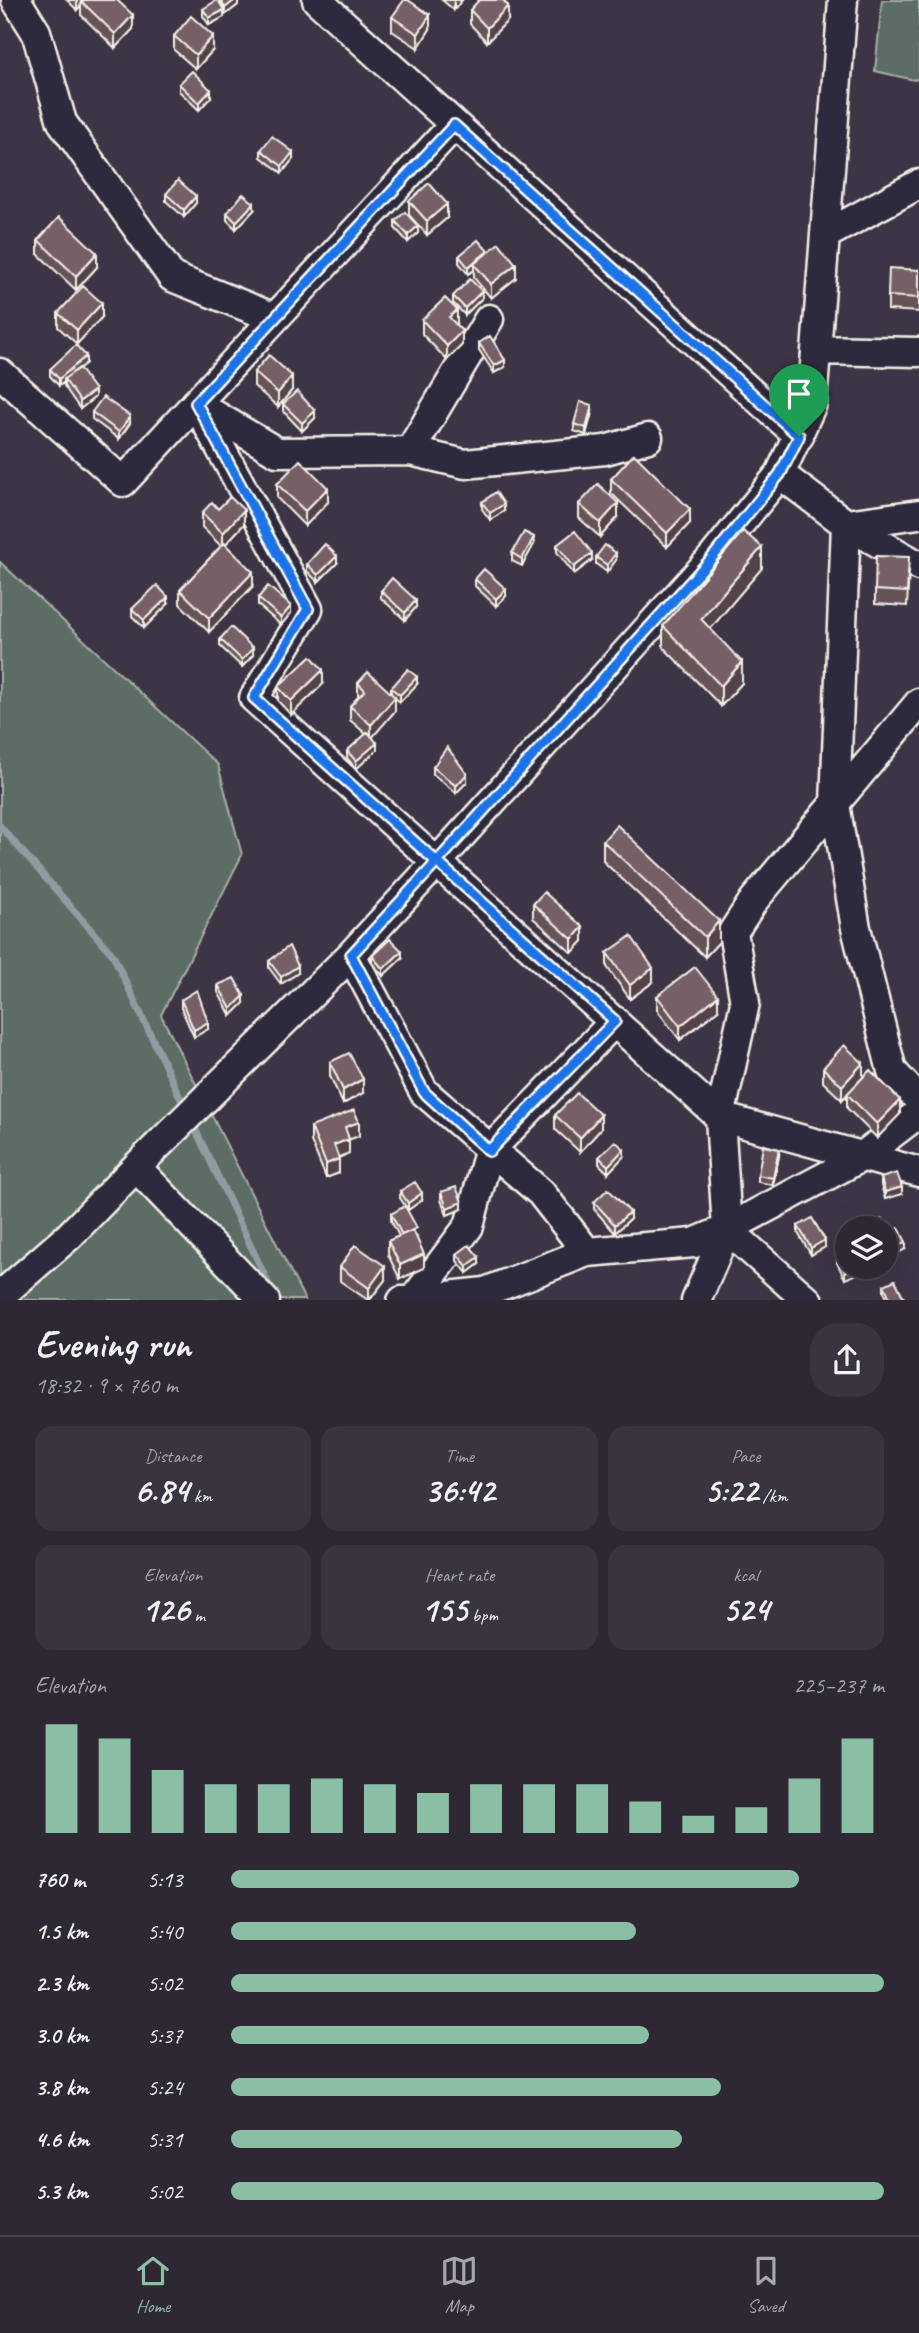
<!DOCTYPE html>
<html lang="en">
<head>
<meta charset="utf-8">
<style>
	body { margin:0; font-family:Caveat,sans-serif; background:#3a3440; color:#f1f3f6; height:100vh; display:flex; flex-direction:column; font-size:26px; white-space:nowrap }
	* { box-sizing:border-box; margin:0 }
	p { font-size:23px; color:#a7a6ac }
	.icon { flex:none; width:38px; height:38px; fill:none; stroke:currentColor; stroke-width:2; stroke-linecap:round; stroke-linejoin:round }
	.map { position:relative; height:1300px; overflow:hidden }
	.details { display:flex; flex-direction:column; background:#2e2834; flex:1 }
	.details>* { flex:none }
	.tools { position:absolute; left:835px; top:1216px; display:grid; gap:14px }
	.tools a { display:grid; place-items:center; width:63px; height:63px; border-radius:50%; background:#2e2834; box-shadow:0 7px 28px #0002,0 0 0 2px #49444f; font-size:35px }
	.pin { position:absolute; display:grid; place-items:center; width:60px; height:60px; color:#fff; margin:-72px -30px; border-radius:50% 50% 50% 0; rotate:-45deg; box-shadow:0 0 7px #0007 }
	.pin .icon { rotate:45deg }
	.round { display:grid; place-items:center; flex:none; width:74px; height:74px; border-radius:28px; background:#3a3440 }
	.head { display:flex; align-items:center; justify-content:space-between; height:119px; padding:0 35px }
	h1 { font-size:38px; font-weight:600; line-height:52px }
	.metrics { display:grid; grid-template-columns:repeat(3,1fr); gap:10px; height:119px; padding:7px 35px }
	.metrics div { display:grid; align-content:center; border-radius:18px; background:#3a3440; text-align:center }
	.metrics b { font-size:35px; font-weight:600 }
	.metrics small { font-size:19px; font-weight:400 }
	.metrics p { font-size:19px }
	.chart { height:196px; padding:14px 35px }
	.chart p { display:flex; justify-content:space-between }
	.chart svg { width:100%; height:126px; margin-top:7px; stroke:#8abfa5; stroke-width:6 }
	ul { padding:0 35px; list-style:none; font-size:23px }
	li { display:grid; grid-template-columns:112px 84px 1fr; align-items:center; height:52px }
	li i { height:18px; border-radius:9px; background:#8abfa5 }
	.menu { display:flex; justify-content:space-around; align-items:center; height:98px; border-top:2px solid #49444f; background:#2e2834; font-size:19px; color:#a7a6ac }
	.menu a { display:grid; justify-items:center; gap:4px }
	.menu .current { color:#8abfa5 }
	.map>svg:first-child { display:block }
	.green { fill:#5b6d65; stroke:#a8afa6; stroke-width:2 }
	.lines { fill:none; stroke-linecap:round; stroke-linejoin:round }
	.stream { stroke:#8f9ca2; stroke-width:7 }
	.minor-casing { stroke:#f4f1e8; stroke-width:33 }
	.minor { stroke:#2f2a3d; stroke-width:28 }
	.wall { fill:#665259; stroke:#f4f1e8; stroke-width:2 }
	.shaded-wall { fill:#534248; stroke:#f4f1e8; stroke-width:2 }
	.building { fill:#775f67; stroke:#f4f1e8; stroke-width:2 }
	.route-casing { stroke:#fff; stroke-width:14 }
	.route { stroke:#1a73e8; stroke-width:9 }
</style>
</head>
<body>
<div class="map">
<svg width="919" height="1301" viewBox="0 0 919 1301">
	<rect width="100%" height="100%" fill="#3d3545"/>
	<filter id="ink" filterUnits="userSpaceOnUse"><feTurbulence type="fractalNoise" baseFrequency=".0143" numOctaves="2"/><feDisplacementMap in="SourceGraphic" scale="14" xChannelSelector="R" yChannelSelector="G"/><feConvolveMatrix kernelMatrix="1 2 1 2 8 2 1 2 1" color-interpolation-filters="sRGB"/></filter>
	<g filter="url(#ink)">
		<path class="green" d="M 882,0 L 919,0 L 919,78 L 914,80 L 875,71 Z
			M 0,562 L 218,765 L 242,855 L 161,1015 L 305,1300 L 0,1300 Z"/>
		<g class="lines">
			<path class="stream" d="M 0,826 L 113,955 L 186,1110
				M 191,1120 L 273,1293"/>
			<g class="minor-casing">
				<path id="minor" d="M 16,0 L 36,32 L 62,122 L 172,277 L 275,318
					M 317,0 L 799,436
					M 825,235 L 919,184
					M 816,350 L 919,352
					M 0,373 L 123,482 L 454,125
					M 196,403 L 308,609 L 254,698 L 720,1117 L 919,1172
					M 198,405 L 277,452 L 410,451 L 465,464 L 605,450 L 648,438
					M 410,451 L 489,319
					M 780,474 L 846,524 L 919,566
					M 919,514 L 846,524 L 835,804 L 856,928 L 892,1071 L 919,1100
					M 351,955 L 424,1092 L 541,1193 L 587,1252
					M 136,1167 L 351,955 L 437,862 L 712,558 L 780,474 L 812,404 L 843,0
					M 0,1296 L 69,1236 L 136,1167 L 265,1301
					M 415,1298 L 469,1226 L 489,1151 L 615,1021
					M 402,1301 L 485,1292 L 587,1252 L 694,1243 L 727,1229 L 860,1158 L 919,1113
					M 696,1301 L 727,1229
					M 808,1301 L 727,1229 L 720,1117 L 745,1003 L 733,932 L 754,900 L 919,703"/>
			</g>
			<use href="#minor" class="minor"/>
		</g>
		<path class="wall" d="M 67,0 L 117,0 L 133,29 L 115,48 L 81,15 L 81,5 L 77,10 Z
			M 238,0 L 238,5 L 225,15 L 224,13 L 224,17 L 209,25 L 203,16 L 203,9 L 221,5 L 221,1 Z
			M 442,0 L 462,0 L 454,10 Z
			M 470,10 L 508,20 L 487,42 L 470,24 Z
			M 392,17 L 430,29 L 418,48 L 392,31 Z
			M 174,36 L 213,50 L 196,69 L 174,50 Z
			M 179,84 L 211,97 L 199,110 L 179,91 Z
			M 261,150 L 293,159 L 282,173 L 261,157 Z
			M 166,194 L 196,203 L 184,217 L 166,201 Z
			M 409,201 L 447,218 L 427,235 L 409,215 Z
			M 254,210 L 236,229 L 227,220 L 227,213 Z
			M 395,221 L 418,233 L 408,242 L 395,228 Z
			M 38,240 L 97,267 L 76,290 L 38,254 Z
			M 488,251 L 516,278 L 491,298 L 474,278 L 474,270 L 468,274 L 459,263 L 459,256 Z
			M 919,270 L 919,312 L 888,310 L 888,296 Z
			M 453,296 L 482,298 L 465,315 L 453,303 Z
			M 58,313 L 102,317 L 77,344 L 58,327 Z
			M 422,320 L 457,324 L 456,325 L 462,345 L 447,360 L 422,334 Z
			M 479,343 L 505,367 L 494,373 L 479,350 Z
			M 86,363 L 79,368 L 95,397 L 80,409 L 64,386 L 64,382 L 59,386 L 50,376 L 50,369 Z
			M 254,372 L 292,390 L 278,407 L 254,386 Z
			M 283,404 L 315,418 L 302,431 L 283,411 Z
			M 92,412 L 130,423 L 119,439 L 92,419 Z
			M 592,412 L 586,435 L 574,431 L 574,424 Z
			M 611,479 L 690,523 L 667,547 L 611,493 Z
			M 277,484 L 328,502 L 305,526 L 277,498 Z
			M 482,502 L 504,511 L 490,520 L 482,509 Z
			M 579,504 L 618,517 L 600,537 L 579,518 Z
			M 218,509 L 244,524 L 225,545 L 253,586 L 209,632 L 180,604 L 180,590 L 221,546 L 202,527 L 202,513 Z
			M 534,544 L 522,566 L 512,561 L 512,553 Z
			M 557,545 L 592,560 L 574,574 L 557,552 Z
			M 596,557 L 616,560 L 607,572 L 596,564 Z
			M 337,563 L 318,582 L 307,571 L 307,564 Z
			M 762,568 L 710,629 L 742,683 L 721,706 L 663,647 L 663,626 Z
			M 909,571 L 907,606 L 875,604 L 875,590 Z
			M 475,579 L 506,596 L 496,606 L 475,586 Z
			M 381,591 L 416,607 L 405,620 L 381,598 Z
			M 258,598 L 291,613 L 281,625 L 258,605 Z
			M 168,604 L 144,628 L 132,616 L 132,609 Z
			M 220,639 L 253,655 L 242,667 L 220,646 Z
			M 358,683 L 391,694 L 391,688 L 417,684 L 400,702 L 395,698 L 395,711 L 372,737 L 377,750 L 356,769 L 347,758 L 347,751 L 366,734 L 350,720 L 350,706 L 358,697 Z
			M 323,684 L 291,715 L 278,701 L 278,687 Z
			M 433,767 L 467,782 L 456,793 L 433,774 Z
			M 603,841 L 719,942 L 705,957 L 603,861 Z
			M 533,904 L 583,941 L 572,953 L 533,918 Z
			M 607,953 L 653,982 L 630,999 L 607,967 Z
			M 372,956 L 402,958 L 383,976 L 372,963 Z
			M 269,961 L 298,973 L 281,984 L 269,968 Z
			M 218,985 L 244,1003 L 231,1016 L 218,992 Z
			M 657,996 L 718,1010 L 680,1040 L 657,1010 Z
			M 181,1000 L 208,1029 L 194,1037 L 181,1008 Z
			M 330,1062 L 363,1093 L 343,1104 L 330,1076 Z
			M 823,1068 L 863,1077 L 842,1100 L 823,1082 Z
			M 847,1094 L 900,1114 L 877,1138 L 847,1108 Z
			M 555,1115 L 601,1129 L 580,1152 L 555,1129 Z
			M 311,1127 L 359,1136 L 349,1139 L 349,1153 L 339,1158 L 339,1173 L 326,1178 L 311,1141 Z
			M 624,1156 L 608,1173 L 599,1164 L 599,1157 Z
			M 779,1156 L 773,1185 L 758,1182 L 758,1175 Z
			M 881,1178 L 902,1194 L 885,1199 L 881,1185 Z
			M 400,1191 L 422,1200 L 408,1210 L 400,1198 Z
			M 441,1192 L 462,1209 L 447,1215 L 441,1200 Z
			M 594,1202 L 630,1219 L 615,1233 L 594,1209 Z
			M 391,1214 L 417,1236 L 416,1236 L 424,1268 L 400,1279 L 388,1255 L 388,1241 L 399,1236 L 391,1221 Z
			M 798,1226 L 825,1247 L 811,1255 L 798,1233 Z
			M 457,1254 L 479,1264 L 467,1273 L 457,1261 Z
			M 837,1256 L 857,1274 L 845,1279 L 837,1263 Z
			M 340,1267 L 385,1280 L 370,1300 L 368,1300 L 340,1281 Z
			M 884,1285 L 905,1300 L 888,1300 L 884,1292 Z"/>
		<path class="shaded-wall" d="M 77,0 L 86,0 L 81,1 L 81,5 L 77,10 Z
			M 235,0 L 238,0 L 238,5 L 225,15 L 225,8 Z
			M 454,0 L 462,0 L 454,10 Z
			M 508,6 L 508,20 L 487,42 L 487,28 Z
			M 224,10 L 224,17 L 209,25 L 209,18 Z
			M 133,15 L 133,29 L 115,48 L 115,34 Z
			M 430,15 L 430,29 L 418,48 L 418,34 Z
			M 213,36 L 213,50 L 196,69 L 196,55 Z
			M 211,90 L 211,97 L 199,110 L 199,103 Z
			M 293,152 L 293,159 L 282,173 L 282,166 Z
			M 196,196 L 196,203 L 184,217 L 184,210 Z
			M 254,203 L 254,210 L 236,229 L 236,222 Z
			M 447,204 L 447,218 L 427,235 L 427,221 Z
			M 418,226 L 418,233 L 408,242 L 408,235 Z
			M 488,251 L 474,264 L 474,270 L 468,274 L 468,267 Z
			M 97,253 L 97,267 L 76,290 L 76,276 Z
			M 516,264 L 516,278 L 491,298 L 491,284 Z
			M 482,291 L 482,298 L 465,315 L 465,308 Z
			M 102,303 L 102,317 L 77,344 L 77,330 Z
			M 457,310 L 457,324 L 449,331 L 449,317 Z
			M 462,331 L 462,345 L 447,360 L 447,346 Z
			M 86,356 L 86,363 L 65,381 L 64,379 L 64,382 L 59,386 L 59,379 Z
			M 505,360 L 505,367 L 494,373 L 494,366 Z
			M 292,376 L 292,390 L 278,407 L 278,393 Z
			M 95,390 L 95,397 L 80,409 L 80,401 Z
			M 592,405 L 592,412 L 586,435 L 586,428 Z
			M 315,411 L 315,418 L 302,431 L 302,423 Z
			M 130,416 L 130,423 L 119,439 L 119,432 Z
			M 328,488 L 328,502 L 305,526 L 305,511 Z
			M 618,503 L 618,517 L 600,537 L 600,523 Z
			M 504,504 L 504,511 L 490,520 L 490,513 Z
			M 690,509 L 690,523 L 667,547 L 667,533 Z
			M 244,510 L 244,524 L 223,547 L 223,533 Z
			M 534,537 L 534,544 L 522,566 L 522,559 Z
			M 762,547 L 762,568 L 701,640 L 701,619 Z
			M 592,553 L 592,560 L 574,574 L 574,567 Z
			M 616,553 L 616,560 L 607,572 L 607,565 Z
			M 337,556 L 337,563 L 318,582 L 318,575 Z
			M 253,572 L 253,586 L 209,632 L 209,618 Z
			M 506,589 L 506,596 L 496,606 L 496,599 Z
			M 168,597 L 168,604 L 144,628 L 144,620 Z
			M 416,600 L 416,607 L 405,620 L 405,613 Z
			M 291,606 L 291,613 L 281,625 L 281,618 Z
			M 253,648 L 253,655 L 242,667 L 242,660 Z
			M 742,662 L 742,683 L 721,706 L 721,686 Z
			M 323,670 L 323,684 L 291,715 L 291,701 Z
			M 417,677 L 417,684 L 400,702 L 400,695 Z
			M 395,697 L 395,711 L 371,739 L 371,725 Z
			M 377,743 L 377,750 L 356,769 L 356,761 Z
			M 467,774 L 467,782 L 456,793 L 456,786 Z
			M 719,921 L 719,942 L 705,957 L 705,937 Z
			M 583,927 L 583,941 L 572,953 L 572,939 Z
			M 402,951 L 402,958 L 383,976 L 383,969 Z
			M 298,966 L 298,973 L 281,984 L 281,977 Z
			M 653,968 L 653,982 L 630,999 L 630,985 Z
			M 244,996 L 244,1003 L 231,1016 L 231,1009 Z
			M 718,996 L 718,1010 L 680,1040 L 680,1026 Z
			M 208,1022 L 208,1029 L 194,1037 L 194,1030 Z
			M 863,1063 L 863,1077 L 842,1100 L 842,1086 Z
			M 363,1079 L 363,1093 L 343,1104 L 343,1090 Z
			M 900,1100 L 900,1114 L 877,1138 L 877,1124 Z
			M 601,1115 L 601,1129 L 580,1152 L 580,1138 Z
			M 359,1122 L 359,1136 L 345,1141 L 345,1127 Z
			M 349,1139 L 349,1153 L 334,1159 L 334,1145 Z
			M 624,1149 L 624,1156 L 608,1173 L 608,1166 Z
			M 779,1149 L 779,1156 L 773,1185 L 773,1178 Z
			M 339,1159 L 339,1173 L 326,1178 L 326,1164 Z
			M 902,1187 L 902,1194 L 885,1199 L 885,1192 Z
			M 422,1193 L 422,1200 L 408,1210 L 408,1203 Z
			M 462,1202 L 462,1209 L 447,1215 L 447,1208 Z
			M 630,1212 L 630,1219 L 615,1233 L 615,1225 Z
			M 825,1240 L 825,1247 L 811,1255 L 811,1248 Z
			M 906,1242 L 906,1249 L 886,1259 L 886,1252 Z
			M 424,1254 L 424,1268 L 400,1279 L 400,1265 Z
			M 479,1257 L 479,1264 L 467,1273 L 467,1266 Z
			M 385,1266 L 385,1280 L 369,1300 L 369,1288 Z
			M 857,1267 L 857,1274 L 845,1279 L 845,1272 Z"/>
		<path class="building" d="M 82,0 L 117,0 L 133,15 L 115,34 L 81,1 Z
			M 217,0 L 218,0 L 224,10 L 209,18 L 203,9 Z
			M 222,0 L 235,0 L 225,8 L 221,1 Z
			M 404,0 L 408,0 L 430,15 L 418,34 L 392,17 Z
			M 479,0 L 503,0 L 508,6 L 487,28 L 470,10 Z
			M 191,16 L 213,36 L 196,55 L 174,36 Z
			M 192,71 L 211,90 L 199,103 L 179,84 Z
			M 272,136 L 293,152 L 282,166 L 261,150 Z
			M 178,180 L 196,196 L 184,210 L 166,194 Z
			M 429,183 L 447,204 L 427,221 L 409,201 Z
			M 243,194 L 254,203 L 236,222 L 227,213 Z
			M 405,212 L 418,226 L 408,235 L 395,221 Z
			M 59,217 L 97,253 L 76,276 L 38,240 Z
			M 478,240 L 488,251 L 468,267 L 459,256 Z
			M 499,243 L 516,264 L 491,284 L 474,264 Z
			M 889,268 L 919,270 L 919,298 L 888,296 Z
			M 470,279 L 482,291 L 465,308 L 453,296 Z
			M 83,286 L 102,303 L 77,330 L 58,313 Z
			M 445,298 L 457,310 L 449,317 L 462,331 L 447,346 L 422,320 Z
			M 490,336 L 505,360 L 494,366 L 479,343 Z
			M 76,345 L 86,356 L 59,379 L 50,369 Z
			M 269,355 L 292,376 L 278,393 L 254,372 Z
			M 79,368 L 95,390 L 80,401 L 64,379 Z
			M 297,391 L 315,411 L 302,423 L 283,404 Z
			M 103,397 L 130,416 L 119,432 L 92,412 Z
			M 580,402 L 592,405 L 586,428 L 574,424 Z
			M 634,454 L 690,509 L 667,533 L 611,479 Z
			M 300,460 L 328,488 L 305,511 L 277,484 Z
			M 598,484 L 618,503 L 600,523 L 579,504 Z
			M 496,492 L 504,504 L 490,513 L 482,502 Z
			M 230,497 L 244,510 L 223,533 L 202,513 L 212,502 L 218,509 Z
			M 575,531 L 592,553 L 574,567 L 557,545 Z
			M 743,531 L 762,547 L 701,619 L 742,662 L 721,686 L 663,626 Z
			M 524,532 L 534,537 L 522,559 L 512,553 Z
			M 224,543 L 253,572 L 209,618 L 180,590 Z
			M 325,544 L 337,556 L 318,575 L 307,564 Z
			M 605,545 L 616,553 L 607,565 L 596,557 Z
			M 876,556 L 909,557 L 907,592 L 875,590 Z
			M 484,569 L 506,589 L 496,599 L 475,579 Z
			M 392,578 L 416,600 L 405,613 L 381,591 Z
			M 157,585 L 168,597 L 144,620 L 132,609 Z
			M 268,586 L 291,606 L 281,618 L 258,598 Z
			M 231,627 L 253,648 L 242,660 L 220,639 Z
			M 311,656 L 323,670 L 291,701 L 278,687 Z
			M 408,669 L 417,677 L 400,695 L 391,688 Z
			M 368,672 L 395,697 L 371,725 L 350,706 L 365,690 L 358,683 Z
			M 368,732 L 377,743 L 356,761 L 347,751 Z
			M 447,747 L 467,774 L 456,786 L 433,767 Z
			M 617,825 L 719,921 L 705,937 L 603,841 Z
			M 544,892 L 583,927 L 572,939 L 533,904 Z
			M 631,936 L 653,968 L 630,985 L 607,953 Z
			M 390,939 L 402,951 L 383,969 L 372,956 Z
			M 289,946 L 298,966 L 281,977 L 269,961 Z
			M 695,967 L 718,996 L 680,1026 L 657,996 Z
			M 234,978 L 244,996 L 231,1009 L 218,985 Z
			M 197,990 L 208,1022 L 194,1030 L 181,1000 Z
			M 844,1045 L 863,1063 L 842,1086 L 823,1068 Z
			M 349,1053 L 363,1079 L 343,1090 L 330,1062 Z
			M 870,1070 L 900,1100 L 877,1124 L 847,1094 Z
			M 577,1093 L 601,1115 L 580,1138 L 555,1115 Z
			M 354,1110 L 359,1122 L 345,1127 L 349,1139 L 334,1145 L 339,1159 L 326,1164 L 311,1127 Z
			M 615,1141 L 624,1149 L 608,1166 L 599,1157 Z
			M 763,1146 L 779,1149 L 773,1178 L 758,1175 Z
			M 897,1173 L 902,1187 L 885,1192 L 881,1178 Z
			M 415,1182 L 422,1193 L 408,1203 L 400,1191 Z
			M 456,1187 L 462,1202 L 447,1208 L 441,1192 Z
			M 608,1189 L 630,1212 L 615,1225 L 594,1202 Z
			M 405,1206 L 417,1228 L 402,1235 L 391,1214 Z
			M 812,1218 L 825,1240 L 811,1248 L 798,1226 Z
			M 882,1219 L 889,1233 L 899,1228 L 906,1242 L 886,1252 L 886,1228 L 872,1228 L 870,1225 Z
			M 413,1230 L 424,1254 L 400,1265 L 388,1241 Z
			M 355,1245 L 385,1266 L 369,1288 L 340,1267 Z
			M 469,1245 L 479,1257 L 467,1266 L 457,1254 Z
			M 847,1251 L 847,1267 L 856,1267 L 845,1272 L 837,1256 Z
			M 895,1280 L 905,1300 L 891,1300 L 884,1285 Z"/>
	</g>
	<g class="lines" filter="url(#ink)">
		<g class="route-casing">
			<path id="route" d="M 799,436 L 454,125 L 196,403 L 308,609 L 254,698 L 437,862 L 351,955 L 424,1092 L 489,1151 L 615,1021 L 437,862 L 712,558 L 780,474 L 799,436"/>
		</g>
		<use href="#route" class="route"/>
	</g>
</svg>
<div class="tools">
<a><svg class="icon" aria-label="layers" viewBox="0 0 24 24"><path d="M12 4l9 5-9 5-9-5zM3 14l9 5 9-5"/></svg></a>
</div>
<div class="pin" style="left:799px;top:436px;background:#1e9e55"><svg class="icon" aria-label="arrive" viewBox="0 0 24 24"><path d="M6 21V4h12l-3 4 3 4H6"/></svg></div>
</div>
<section class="details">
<div class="head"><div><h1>Evening run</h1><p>18:32 · 9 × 760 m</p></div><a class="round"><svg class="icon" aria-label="share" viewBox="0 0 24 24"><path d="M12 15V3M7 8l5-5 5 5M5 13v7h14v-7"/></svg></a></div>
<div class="metrics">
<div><p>Distance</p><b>6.84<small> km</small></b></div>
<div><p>Time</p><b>36:42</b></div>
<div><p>Pace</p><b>5:22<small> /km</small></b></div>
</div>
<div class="metrics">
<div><p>Elevation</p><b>126<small> m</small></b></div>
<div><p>Heart rate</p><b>155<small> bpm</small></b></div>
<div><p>kcal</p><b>524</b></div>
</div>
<div class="chart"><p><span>Elevation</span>225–237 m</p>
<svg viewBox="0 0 160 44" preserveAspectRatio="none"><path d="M5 44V6M15 44V11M25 44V22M35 44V27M45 44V27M55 44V25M65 44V27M75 44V30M85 44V27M95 44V27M105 44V27M115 44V33M125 44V38M135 44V35M145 44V25M155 44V11"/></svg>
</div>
<ul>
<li><b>760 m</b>5:13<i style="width:87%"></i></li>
<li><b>1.5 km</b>5:40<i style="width:62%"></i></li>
<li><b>2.3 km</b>5:02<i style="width:100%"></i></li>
<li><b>3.0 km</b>5:37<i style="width:64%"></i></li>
<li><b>3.8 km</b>5:24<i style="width:75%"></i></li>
<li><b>4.6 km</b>5:31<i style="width:69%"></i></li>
<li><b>5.3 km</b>5:02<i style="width:100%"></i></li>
</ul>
</section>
<nav class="menu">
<a class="current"><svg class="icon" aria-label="home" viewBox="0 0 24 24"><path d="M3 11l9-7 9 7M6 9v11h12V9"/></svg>Home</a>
<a><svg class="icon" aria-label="map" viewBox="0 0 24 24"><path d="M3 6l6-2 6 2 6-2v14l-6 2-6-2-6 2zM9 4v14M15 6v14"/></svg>Map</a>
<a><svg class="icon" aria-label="saved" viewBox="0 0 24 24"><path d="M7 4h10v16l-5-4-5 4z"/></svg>Saved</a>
</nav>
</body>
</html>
